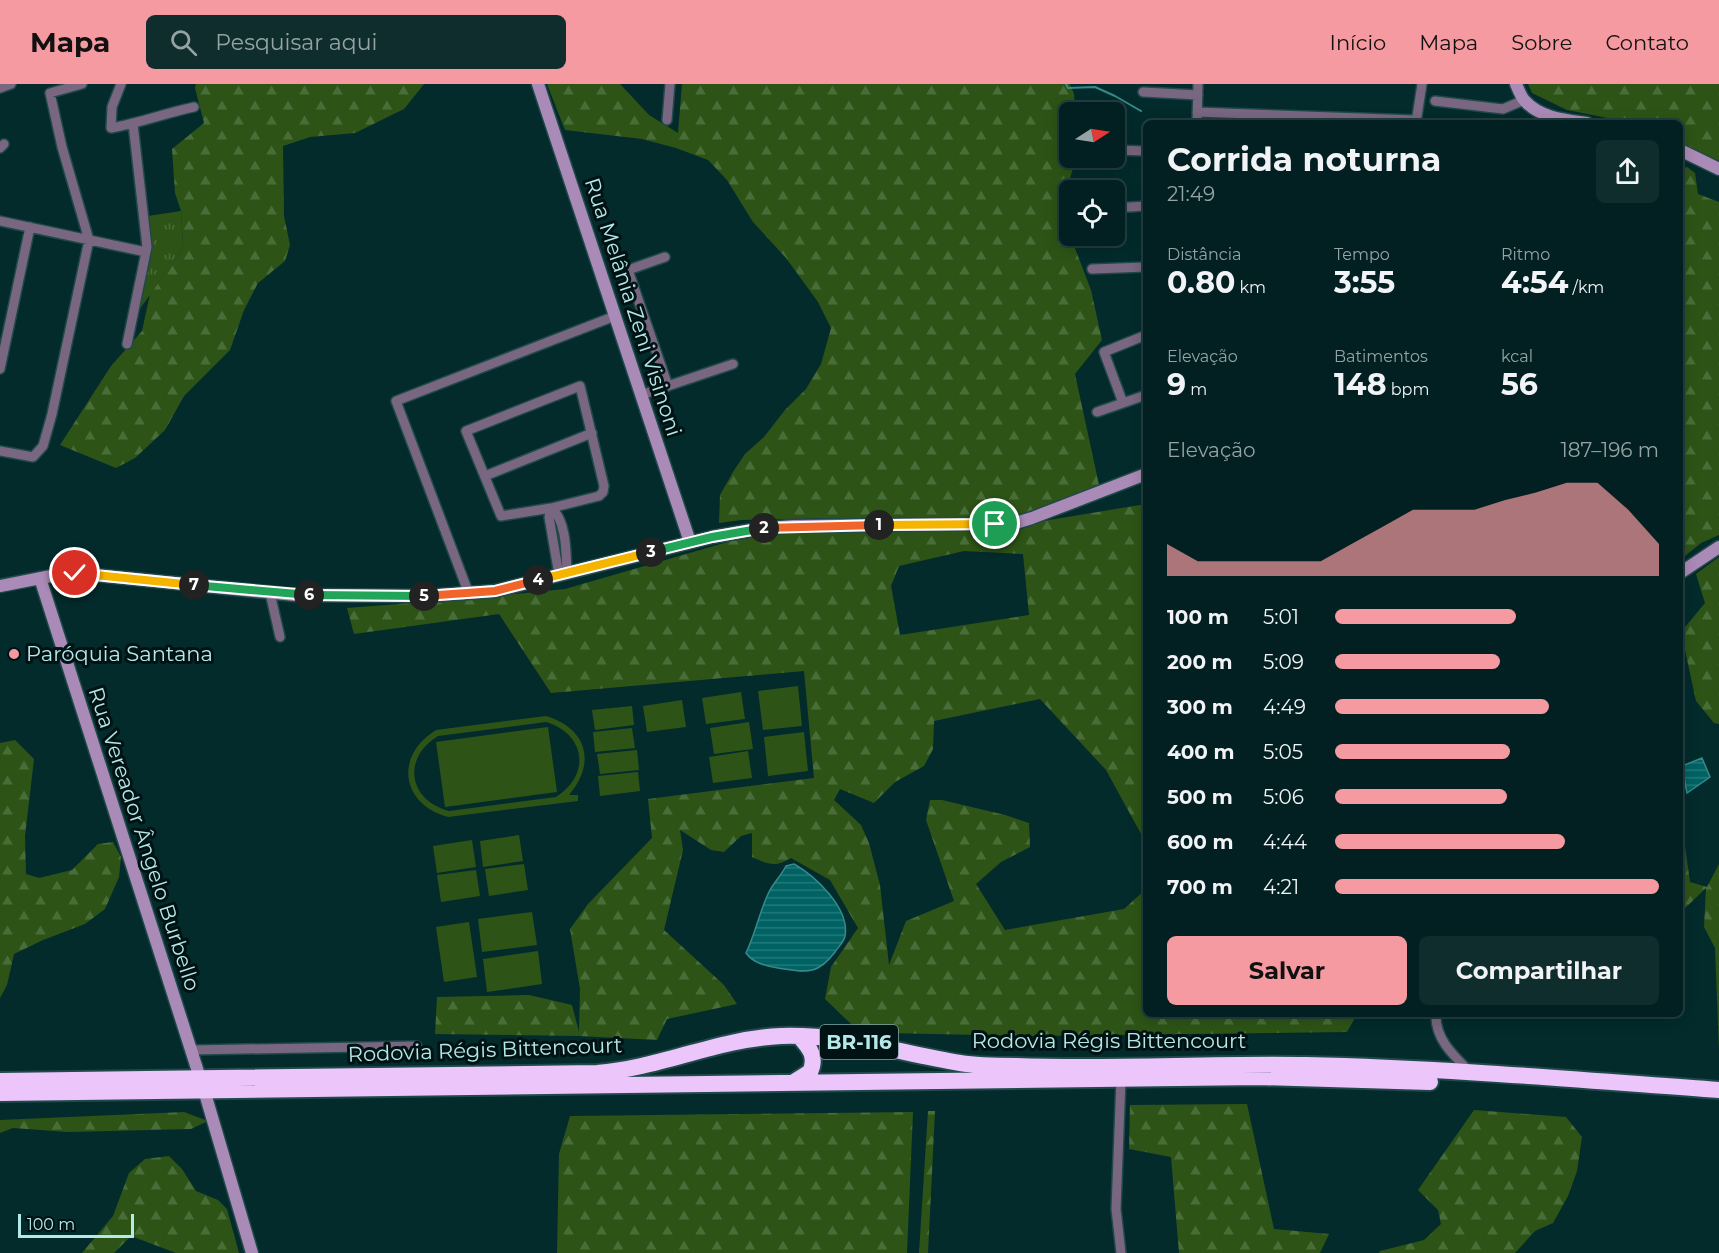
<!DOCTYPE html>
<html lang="pt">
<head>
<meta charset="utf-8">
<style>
	body { margin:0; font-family:Montserrat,sans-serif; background:#102d2e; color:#f1f3f6; height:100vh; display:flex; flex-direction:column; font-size:22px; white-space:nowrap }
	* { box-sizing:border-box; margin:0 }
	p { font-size:20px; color:#96a3a5 }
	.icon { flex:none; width:33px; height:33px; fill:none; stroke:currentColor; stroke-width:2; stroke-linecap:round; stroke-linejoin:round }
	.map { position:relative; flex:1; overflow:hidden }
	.details { position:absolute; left:1143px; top:36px; width:540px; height:897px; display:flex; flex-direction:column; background:#022021; border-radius:9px; box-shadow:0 3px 15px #0003,0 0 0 2px #233e3f }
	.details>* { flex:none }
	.needle { width:39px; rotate:78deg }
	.controls { position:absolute; left:1059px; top:18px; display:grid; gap:12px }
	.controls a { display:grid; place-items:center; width:66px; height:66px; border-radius:9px; background:#022021; box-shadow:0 3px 15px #0003,0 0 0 2px #233e3f; font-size:30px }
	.scale { position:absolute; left:18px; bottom:15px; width:116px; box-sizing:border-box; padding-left:6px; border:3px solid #b5e9e8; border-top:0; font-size:16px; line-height:21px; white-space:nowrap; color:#b5e9e8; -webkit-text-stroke:4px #001213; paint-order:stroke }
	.pin { position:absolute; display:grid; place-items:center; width:51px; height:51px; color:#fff; margin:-26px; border:3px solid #fff; border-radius:50%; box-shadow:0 2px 6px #0007 }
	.km { position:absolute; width:30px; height:30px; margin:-15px; border-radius:50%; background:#222; color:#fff; font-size:16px; line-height:30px; text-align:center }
	.round { display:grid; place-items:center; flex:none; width:63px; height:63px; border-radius:9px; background:#102d2e }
	.head { display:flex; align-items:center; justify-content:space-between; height:102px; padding:0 24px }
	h1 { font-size:33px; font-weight:700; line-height:45px }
	.metrics { display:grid; grid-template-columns:repeat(3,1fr); gap:9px; height:102px; padding:6px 24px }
	.metrics div { display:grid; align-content:center }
	.metrics b { font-size:30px; font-weight:700 }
	.metrics small { font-size:16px; font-weight:400 }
	.metrics p { font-size:16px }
	.chart { height:168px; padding:12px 24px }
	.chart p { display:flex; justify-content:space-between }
	.chart svg { width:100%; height:108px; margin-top:6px; fill:#f49aa0; opacity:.7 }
	.primary-button { display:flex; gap:12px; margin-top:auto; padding:12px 24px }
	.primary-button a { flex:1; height:69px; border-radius:9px; background:#f49aa0; color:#111; font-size:24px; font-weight:700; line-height:69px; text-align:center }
	.primary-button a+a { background:#102d2e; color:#f1f3f6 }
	ul { padding:0 24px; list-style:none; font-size:20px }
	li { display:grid; grid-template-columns:96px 72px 1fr; align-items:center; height:45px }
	li i { height:15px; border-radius:8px; background:#f49aa0 }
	header { display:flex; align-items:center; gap:36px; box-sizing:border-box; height:84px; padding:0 30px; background:#f49aa0; color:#111 }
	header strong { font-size:28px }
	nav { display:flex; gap:33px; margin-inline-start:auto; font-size:21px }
	.search { width:420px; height:54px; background:#102d2e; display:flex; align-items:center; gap:15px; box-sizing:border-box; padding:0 21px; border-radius:9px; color:#96a3a5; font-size:22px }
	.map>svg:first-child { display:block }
	.grass { fill:#2d5416; fill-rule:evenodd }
	.forest { fill:url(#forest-firs); fill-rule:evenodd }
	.park { fill:url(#park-tufts) }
	.water { fill:url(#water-rules); stroke:#368a8b; stroke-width:1.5 }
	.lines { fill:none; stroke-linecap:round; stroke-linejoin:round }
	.stream { stroke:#368a8b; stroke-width:2 }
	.street-casing { stroke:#1f494a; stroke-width:12 }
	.secondary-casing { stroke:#1f494a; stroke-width:15 }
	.highway-casing { stroke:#1f494a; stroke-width:20 }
	.street { stroke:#796681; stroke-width:9 }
	.secondary { stroke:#aa8ab6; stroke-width:12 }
	.highway { stroke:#ecc5fb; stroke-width:16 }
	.split-1-casing { stroke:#fff; stroke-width:12 }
	.split-2-casing { stroke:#fff; stroke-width:12 }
	.split-3-casing { stroke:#fff; stroke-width:12 }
	.split-4-casing { stroke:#fff; stroke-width:12 }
	.split-5-casing { stroke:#fff; stroke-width:12 }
	.split-6-casing { stroke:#fff; stroke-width:12 }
	.split-7-casing { stroke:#fff; stroke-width:12 }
	.split-8-casing { stroke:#fff; stroke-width:12 }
	.split-1 { stroke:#f5b400; stroke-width:8 }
	.split-2 { stroke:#f0652b; stroke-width:8 }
	.split-3 { stroke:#22a559; stroke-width:8 }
	.split-4 { stroke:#f5b400; stroke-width:8 }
	.split-5 { stroke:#f0652b; stroke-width:8 }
	.split-6 { stroke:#22a559; stroke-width:8 }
	.split-7 { stroke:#22a559; stroke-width:8 }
	.split-8 { stroke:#f5b400; stroke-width:8 }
	.poi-dot { fill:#f49aa0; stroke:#001213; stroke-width:2 }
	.labels { text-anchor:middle; stroke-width:6; stroke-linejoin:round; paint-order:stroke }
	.shield { fill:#001213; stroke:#7fa8a8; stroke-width:1.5 }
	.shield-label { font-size:20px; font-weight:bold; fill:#b5e9e8 }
	.street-label { font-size:21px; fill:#b5e9e8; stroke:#001213 }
	.poi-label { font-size:21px; fill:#b5e9e8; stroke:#001213; text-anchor:start }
</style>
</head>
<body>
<header>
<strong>Mapa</strong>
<div class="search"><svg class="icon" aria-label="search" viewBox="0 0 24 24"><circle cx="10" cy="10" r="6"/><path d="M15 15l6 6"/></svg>Pesquisar aqui</div>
<nav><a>Início</a><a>Mapa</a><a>Sobre</a><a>Contato</a></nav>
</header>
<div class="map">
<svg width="1719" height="1169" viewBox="0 0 1719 1169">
	<defs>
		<pattern id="forest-firs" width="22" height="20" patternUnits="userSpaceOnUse" patternTransform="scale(1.5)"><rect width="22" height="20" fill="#2d5416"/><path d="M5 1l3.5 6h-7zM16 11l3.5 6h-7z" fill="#496d38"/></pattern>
		<pattern id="park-tufts" width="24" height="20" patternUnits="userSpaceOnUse" patternTransform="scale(1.5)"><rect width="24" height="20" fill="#2d5416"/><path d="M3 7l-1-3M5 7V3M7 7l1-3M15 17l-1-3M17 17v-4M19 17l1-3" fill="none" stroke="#496d38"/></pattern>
		<pattern id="water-rules" width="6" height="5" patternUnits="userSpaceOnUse" patternTransform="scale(1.5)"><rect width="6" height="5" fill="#006263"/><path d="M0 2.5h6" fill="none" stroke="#237879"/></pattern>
	</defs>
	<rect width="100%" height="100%" fill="#032b2c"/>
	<path class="grass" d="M 798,602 L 802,642 L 763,646 L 758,607 Z
		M 741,608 L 745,635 L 706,640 L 702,614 Z
		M 682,616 L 686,643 L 647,648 L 643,622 Z
		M 632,622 L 634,641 L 595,646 L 592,626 Z
		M 546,632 C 588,645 596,679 569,711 L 578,711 L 578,717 L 448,733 C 401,720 394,672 436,646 ZM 546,638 C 586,650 591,691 556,713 L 449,727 C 408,716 402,674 438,652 Z
		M 749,638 L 753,665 L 714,670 L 710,644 Z
		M 548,643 L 557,708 L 445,723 L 436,658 Z
		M 632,644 L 635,664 L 595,668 L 593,648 Z
		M 804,648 L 808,687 L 768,692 L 764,653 Z
		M 637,666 L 639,686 L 600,690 L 597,670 Z
		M 748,667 L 752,694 L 713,699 L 709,673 Z
		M 638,688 L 640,707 L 600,712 L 598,692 Z
		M 519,751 L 523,777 L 483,783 L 480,757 Z
		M 472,756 L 476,783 L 437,789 L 433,762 Z
		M 524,780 L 528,806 L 489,812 L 485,785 Z
		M 476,786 L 480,812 L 441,818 L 437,791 Z
		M 532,828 L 537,861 L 482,868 L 478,835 Z
		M 469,838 L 477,893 L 444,898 L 436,843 Z
		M 538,867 L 542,900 L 487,908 L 483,875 Z"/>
	<path class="forest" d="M 196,0 L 424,0 L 404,25 L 355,49 L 310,53 L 283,62 L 284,132 L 290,161 L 285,177 L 258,199 L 244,226 L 230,266 L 184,312 L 165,346 L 135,374 L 116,384 L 60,361 L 111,282 L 142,247 L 150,210 L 183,165 L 181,127 L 175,109 L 172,65 L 204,39 L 195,4 Z
		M 547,0 L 620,0 L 649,31 L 678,49 L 682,0 L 1070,0 L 1074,10 L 1075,28 L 1070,28 L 1070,74 L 1076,74 L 1068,101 L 1068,146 L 1091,206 L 1102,256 L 1075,290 L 1099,401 L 1016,435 L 900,438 L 840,434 L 741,436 L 719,439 L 720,411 L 733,388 L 745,370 L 764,353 L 785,326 L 806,305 L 821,280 L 831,244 L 818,218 L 786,174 L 753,138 L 727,96 L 708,76 L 676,64 L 642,55 L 565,46 Z
		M 1528,0 L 1719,0 L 1719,77 L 1680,60 L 1680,39 L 1633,39 L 1567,26 L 1532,9 Z
		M 1687,83 L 1695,89 L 1698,110 L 1719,118 L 1719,451 L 1701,459 L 1680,476 L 1680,85 Z
		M 1146,420 L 1146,759 L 1106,686 L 1040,615 L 934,637 L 933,665 L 924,682 L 895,698 L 874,719 L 840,705 L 834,716 L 861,741 L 869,759 L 880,801 L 889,881 L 906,837 L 954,817 L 926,736 L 930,716 L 942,716 L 1005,731 L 1029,739 L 1030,763 L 1001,778 L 976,800 L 1005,846 L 1124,825 L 1146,805 L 1146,930 L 1357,930 L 1347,948 L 1027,952 L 887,949 L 851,940 L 825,915 L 831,883 L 858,844 L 830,796 L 791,774 C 775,784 768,780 752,773 L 752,749 L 741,752 L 724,768 L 711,766 L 680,746 L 683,766 L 664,846 L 724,901 L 737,920 L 667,935 L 657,956 L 579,952 L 435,950 L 437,913 L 529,911 L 572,921 L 579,948 L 580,905 L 570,845 L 588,820 L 652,754 L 648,715 L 814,694 L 804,587 L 551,609 L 499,530 L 354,550 L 347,524 L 464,515 L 565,505 L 731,457 L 782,449 L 874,446 L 1021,445 L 1037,438 ZM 964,467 L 1023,470 L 1029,531 L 900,551 L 891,502 L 899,482 Z
		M 1719,473 L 1719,640 L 1714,639 L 1696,617 L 1681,548 L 1705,519 L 1696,490 Z
		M 15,656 L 34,675 L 25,752 L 26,790 L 39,794 L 72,786 L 98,760 L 113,758 L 121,773 L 119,793 L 105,825 L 85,840 L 43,856 L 14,870 L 7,901 L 0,914 L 0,659 Z
		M 1680,727 L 1690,798 L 1707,803 L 1719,780 L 1719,966 L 1715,864 L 1704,843 L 1706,804 L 1680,829 Z
		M 1247,1020 L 1274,1145 L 1329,1150 L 1320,1169 L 1179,1169 L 1171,1073 L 1129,1065 L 1130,1021 Z
		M 1474,1026 L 1566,1033 L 1582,1053 L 1577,1087 L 1568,1112 L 1553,1139 L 1535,1147 L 1515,1169 L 1379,1169 L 1380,1167 L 1424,1156 L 1441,1140 L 1438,1126 L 1418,1106 Z
		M 928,1027 L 935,1027 L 928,1169 L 919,1169 Z
		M 184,1028 L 208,1037 L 191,1045 L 68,1048 L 13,1044 L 0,1049 L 0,1036 Z
		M 913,1028 L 907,1169 L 557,1169 L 559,1070 L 570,1032 Z
		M 169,1072 L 182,1085 L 196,1107 L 218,1116 L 227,1125 L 239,1169 L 176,1169 L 131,1152 L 114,1169 L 82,1169 L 113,1132 L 129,1089 L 145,1075 Z"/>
	<path class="park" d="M 181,127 L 183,165 L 139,226 L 152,166 L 148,132 Z"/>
	<path class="water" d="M 1702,674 L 1710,693 L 1687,709 L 1682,682 Z
		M 794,780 C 815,792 850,824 845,852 C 844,858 838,863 835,868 C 817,892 806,888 778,884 C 766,882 753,879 746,869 C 755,850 759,830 768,810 C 773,799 781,792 786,782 Z"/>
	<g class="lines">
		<path class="stream" d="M 1066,0 L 1068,4 L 1095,3 L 1115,12 L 1141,27"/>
		<g class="street-casing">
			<path id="street" d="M 121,0 L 112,23 L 111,44 C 139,39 166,29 194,23
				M 0,4 L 11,0
				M 1143,8 L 1198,11
				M 1435,17 L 1503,25 L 1524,16
				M 1197,28 L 1416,36
				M 667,36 L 670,0
				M 1197,39 L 1198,0
				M 1416,39 L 1422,0
				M 0,64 L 4,60
				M 1114,66 L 1146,67
				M 1114,124 L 1146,122
				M 0,137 L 146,168
				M 665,173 L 628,186 L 668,302
				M 1092,185 L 1146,183
				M 127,260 L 147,163 L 133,40
				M 0,285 L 30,143
				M 580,302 L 604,402 L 603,408 L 599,412 L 551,424 L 501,432 L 466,347 Z
				M 641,311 L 733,280
				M 1123,319 L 1104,268 L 1146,251
				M 1097,328 L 1146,311
				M 0,367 L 33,373 L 43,362 L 52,330 L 89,156 L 62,63 L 50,9 L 82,0
				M 485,392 L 592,349
				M 559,491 L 549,433 L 551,424 C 567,436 566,471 567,489
				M 270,509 L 280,553
				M 469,510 L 396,317 L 615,232
				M 1436,930 C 1435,955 1453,971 1470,988
				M 191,966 L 417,962
				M 1121,1169 L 1116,1125 L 1121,995"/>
		</g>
		<g class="secondary-casing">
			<path id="secondary" d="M 538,0 L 690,458
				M 1516,0 C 1518,5 1521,13 1525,17 C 1540,34 1566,36 1587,39
				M 1680,66 L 1719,85
				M 1680,489 L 1719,463
				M 40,494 L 200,994
				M 0,502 L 56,491 L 75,489 L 295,511 L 426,512 L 495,507 L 712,453 L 757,445 L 793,442 L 995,440 L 1019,438 L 1032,434 L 1146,390
				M 204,1006 L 252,1169"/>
		</g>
		<g class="highway-casing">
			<path id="highway" d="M 0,997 L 597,989 C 660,984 717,955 781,952 C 844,950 899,969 960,979 C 978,982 997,982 1016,982 C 1112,986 1209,979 1306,981 C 1444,984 1581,996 1719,1006
				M 794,998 L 810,988 C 817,973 810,964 799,952
				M 0,1009 L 1259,993 L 1430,998"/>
		</g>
		<use href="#street" class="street"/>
		<use href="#secondary" class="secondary"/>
		<use href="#highway" class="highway"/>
	</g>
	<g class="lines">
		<g class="split-1-casing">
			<path id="split-1" d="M 879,441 L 995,440"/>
		</g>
		<g class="split-2-casing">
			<path id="split-2" d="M 764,444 L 879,441"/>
		</g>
		<g class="split-3-casing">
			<path id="split-3" d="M 651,468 L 712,453 L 764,444"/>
		</g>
		<g class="split-4-casing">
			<path id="split-4" d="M 538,496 L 651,468"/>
		</g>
		<g class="split-5-casing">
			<path id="split-5" d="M 424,512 L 495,507 L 538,496"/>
		</g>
		<g class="split-6-casing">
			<path id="split-6" d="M 309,511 L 424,512"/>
		</g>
		<g class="split-7-casing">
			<path id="split-7" d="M 194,501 L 309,511"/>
		</g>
		<g class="split-8-casing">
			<path id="split-8" d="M 75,489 L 194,501"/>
		</g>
		<use href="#split-1" class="split-1"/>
		<use href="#split-2" class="split-2"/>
		<use href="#split-3" class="split-3"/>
		<use href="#split-4" class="split-4"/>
		<use href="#split-5" class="split-5"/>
		<use href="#split-6" class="split-6"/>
		<use href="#split-7" class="split-7"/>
		<use href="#split-8" class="split-8"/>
	</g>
	<circle class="poi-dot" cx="14" cy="570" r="6"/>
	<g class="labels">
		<rect class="shield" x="820" y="941" width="78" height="34" rx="4.5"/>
		<g class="shield-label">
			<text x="859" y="965">BR-116</text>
		</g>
		<g class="street-label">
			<text transform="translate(633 223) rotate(72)" y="7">Rua Melânia Zeni Visinoni</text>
			<text transform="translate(144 755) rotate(72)" y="7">Rua Vereador Ângelo Burbello</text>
			<text x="1109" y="964">Rodovia Régis Bittencourt</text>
			<text transform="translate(485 966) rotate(-2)" y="7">Rodovia Régis Bittencourt</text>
		</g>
		<g class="poi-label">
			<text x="26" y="577">Paróquia Santana</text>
		</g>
	</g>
</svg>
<div class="controls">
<a><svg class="needle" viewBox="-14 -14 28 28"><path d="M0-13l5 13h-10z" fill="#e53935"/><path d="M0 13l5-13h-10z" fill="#96a3a5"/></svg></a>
<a><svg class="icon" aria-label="locate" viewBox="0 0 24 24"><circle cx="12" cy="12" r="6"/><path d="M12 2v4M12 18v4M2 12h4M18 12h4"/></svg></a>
</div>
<div class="scale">100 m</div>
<div class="pin" style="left:995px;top:440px;background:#1e9e55"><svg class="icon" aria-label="arrive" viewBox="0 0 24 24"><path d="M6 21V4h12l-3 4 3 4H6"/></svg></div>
<div class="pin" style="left:75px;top:489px;background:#d93025"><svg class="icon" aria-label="check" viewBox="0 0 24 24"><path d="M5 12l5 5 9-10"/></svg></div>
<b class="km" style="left:879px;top:441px">1</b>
<b class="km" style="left:764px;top:444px">2</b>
<b class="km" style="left:651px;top:468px">3</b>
<b class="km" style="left:538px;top:496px">4</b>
<b class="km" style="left:424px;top:512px">5</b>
<b class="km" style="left:309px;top:511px">6</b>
<b class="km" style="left:194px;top:501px">7</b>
<section class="details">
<div class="head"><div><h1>Corrida noturna</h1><p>21:49</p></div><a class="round"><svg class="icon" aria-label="share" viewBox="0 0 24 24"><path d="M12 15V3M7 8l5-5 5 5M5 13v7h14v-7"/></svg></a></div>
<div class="metrics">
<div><p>Distância</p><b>0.80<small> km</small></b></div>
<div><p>Tempo</p><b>3:55</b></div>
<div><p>Ritmo</p><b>4:54<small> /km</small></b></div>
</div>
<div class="metrics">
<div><p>Elevação</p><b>9<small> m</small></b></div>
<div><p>Batimentos</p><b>148<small> bpm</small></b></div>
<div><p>kcal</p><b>56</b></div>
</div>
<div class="chart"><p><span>Elevação</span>187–196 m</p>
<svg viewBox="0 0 160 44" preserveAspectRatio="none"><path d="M0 44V31L10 38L20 38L30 38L40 38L50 38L60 31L70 24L80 17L90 17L100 17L110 13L120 10L130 6L140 6L150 17L160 31V44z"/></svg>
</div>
<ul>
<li><b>100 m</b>5:01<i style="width:56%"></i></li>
<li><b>200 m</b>5:09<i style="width:51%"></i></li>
<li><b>300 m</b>4:49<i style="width:66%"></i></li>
<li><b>400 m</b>5:05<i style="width:54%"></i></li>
<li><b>500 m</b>5:06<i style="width:53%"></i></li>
<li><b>600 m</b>4:44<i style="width:71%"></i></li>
<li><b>700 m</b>4:21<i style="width:100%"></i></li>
</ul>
<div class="primary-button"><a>Salvar</a><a>Compartilhar</a></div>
</section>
</div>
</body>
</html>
